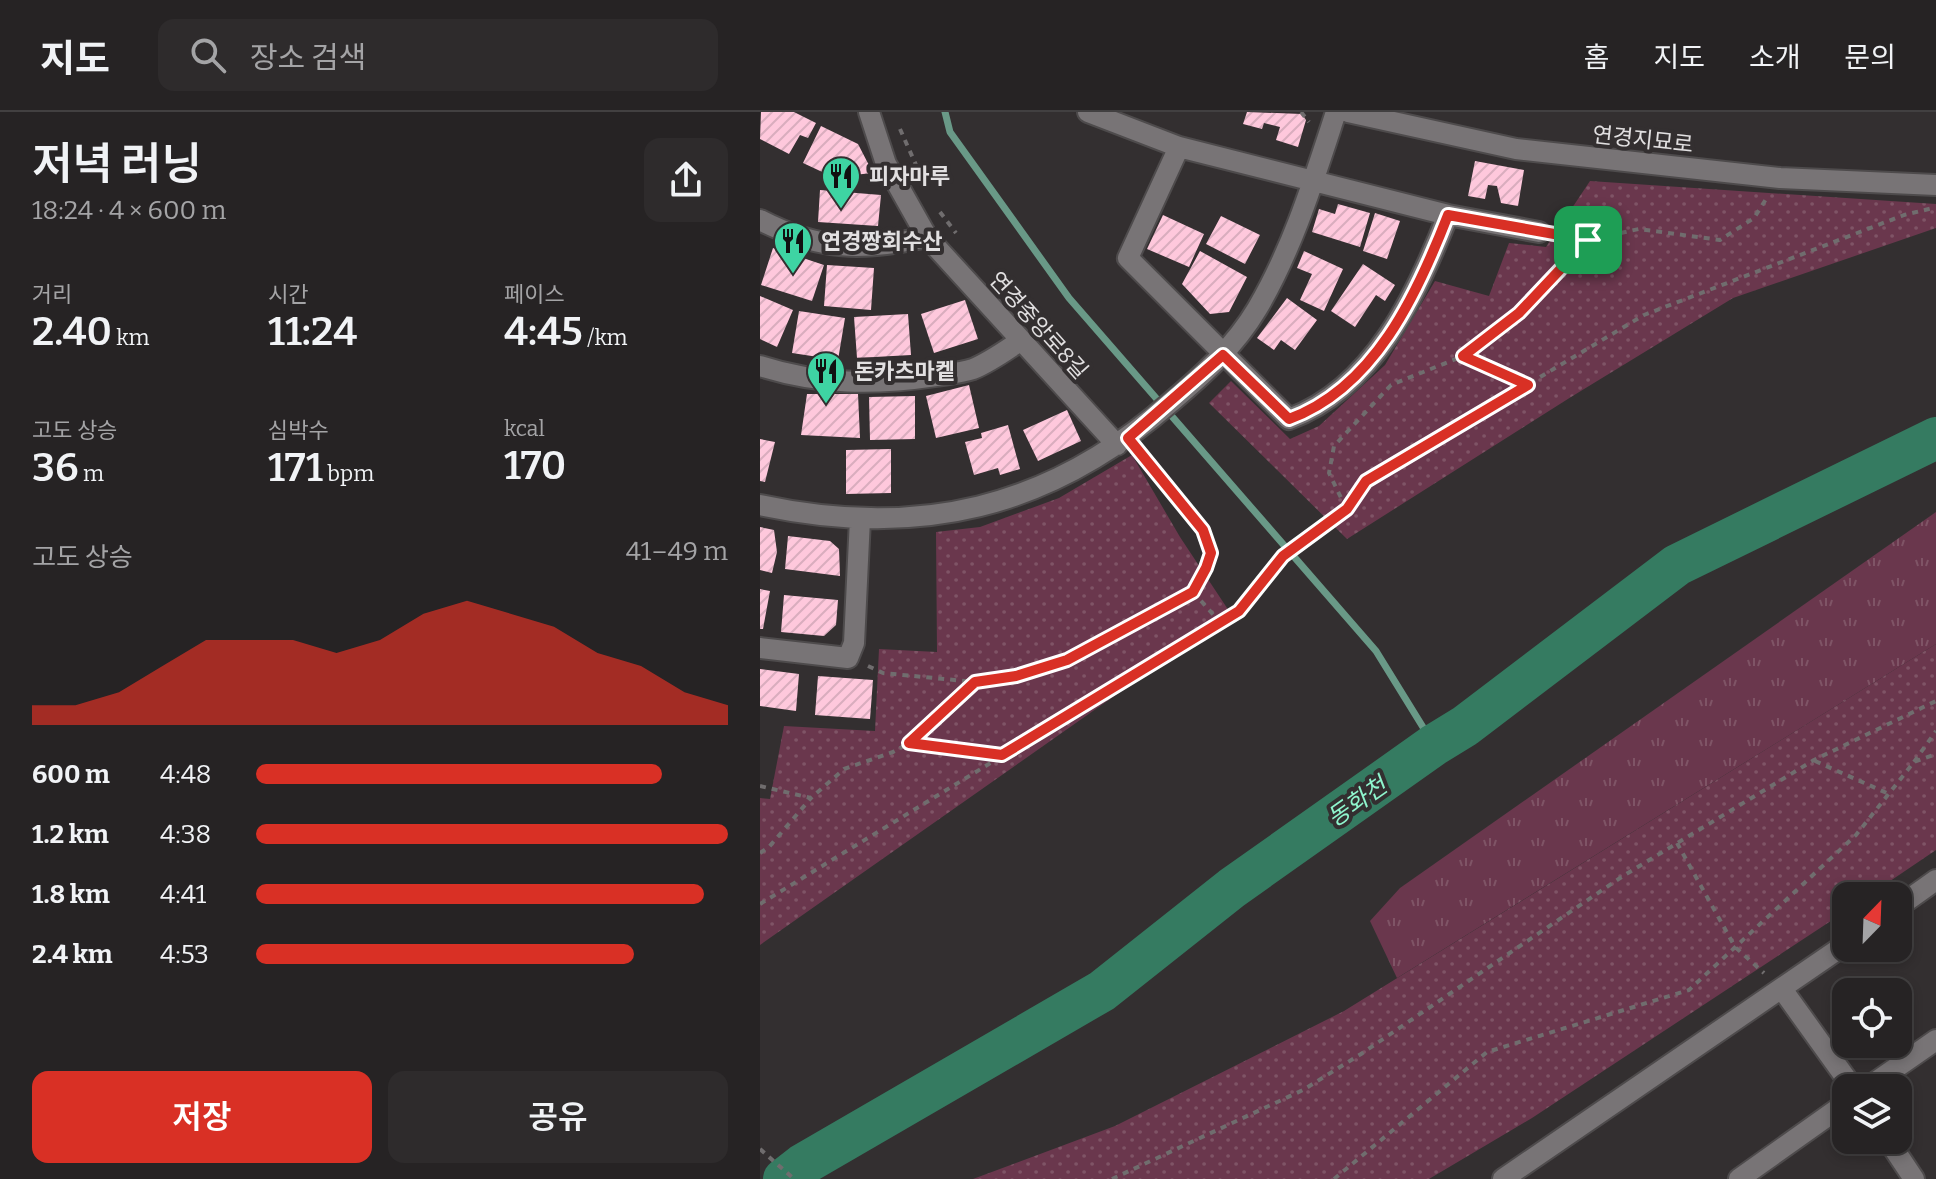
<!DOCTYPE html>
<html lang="ko">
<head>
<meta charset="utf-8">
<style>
	body { margin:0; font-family:Bitter,"Noto Sans KR",serif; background:#2e2b2c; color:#f1f3f6; height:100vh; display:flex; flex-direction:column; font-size:30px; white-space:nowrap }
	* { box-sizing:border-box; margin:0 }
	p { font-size:26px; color:#a4a4a6 }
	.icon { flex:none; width:44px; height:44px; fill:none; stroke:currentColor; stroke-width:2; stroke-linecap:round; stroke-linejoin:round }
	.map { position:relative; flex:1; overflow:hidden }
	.details { display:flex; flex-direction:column; background:#262324; width:760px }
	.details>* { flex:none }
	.needle { width:52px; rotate:23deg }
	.fabs { position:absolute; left:1072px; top:770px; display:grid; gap:16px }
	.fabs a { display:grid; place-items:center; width:80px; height:80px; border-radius:16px; background:#262324; box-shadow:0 4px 12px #0003,0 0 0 2px #424041; font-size:40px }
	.pin { position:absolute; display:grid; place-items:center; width:68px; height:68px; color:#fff; margin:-34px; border-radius:16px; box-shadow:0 4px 12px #0006 }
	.round { display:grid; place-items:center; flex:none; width:84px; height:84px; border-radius:16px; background:#2e2b2c }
	.headline { display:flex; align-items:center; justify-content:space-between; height:136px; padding:0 32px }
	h1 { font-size:44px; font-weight:600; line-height:60px }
	.stats { display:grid; grid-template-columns:repeat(3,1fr); gap:12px; height:136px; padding:8px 32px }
	.stats div { display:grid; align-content:center }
	.stats b { font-size:40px; font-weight:600 }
	.stats small { font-size:22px; font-weight:400 }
	.stats p { font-size:22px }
	.chart { height:224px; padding:16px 32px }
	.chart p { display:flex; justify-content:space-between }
	.chart svg { width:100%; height:144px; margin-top:8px; fill:#d93025; opacity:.7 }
	.cta { display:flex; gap:16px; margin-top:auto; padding:16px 32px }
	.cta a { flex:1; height:92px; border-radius:16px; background:#d93025; color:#fff; font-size:32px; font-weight:600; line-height:92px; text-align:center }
	.cta a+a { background:#2e2b2c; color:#f1f3f6 }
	ul { padding:0 32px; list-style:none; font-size:26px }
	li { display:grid; grid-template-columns:128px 96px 1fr; align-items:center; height:60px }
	li i { height:20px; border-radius:10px; background:#d93025 }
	header { display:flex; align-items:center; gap:48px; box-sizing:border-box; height:112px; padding:0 40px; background:#262324; border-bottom:2px solid #424041 }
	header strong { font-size:38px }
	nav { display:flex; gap:44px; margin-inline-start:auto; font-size:28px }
	.search { width:560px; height:72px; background:#2e2b2c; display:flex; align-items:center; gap:20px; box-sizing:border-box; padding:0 28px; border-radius:16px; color:#a4a4a6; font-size:30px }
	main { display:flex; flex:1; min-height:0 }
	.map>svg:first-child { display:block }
	.grass { fill:url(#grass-tufts) }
	.park { fill:url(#park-dots) }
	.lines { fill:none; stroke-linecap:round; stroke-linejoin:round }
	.stream { stroke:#699987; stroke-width:7 }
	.river { stroke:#357b61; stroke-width:42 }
	.building { fill:url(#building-hatch) }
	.minor-casing { stroke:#4e4b4c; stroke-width:24 }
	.path { stroke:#706d6e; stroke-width:4; stroke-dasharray:6 6; stroke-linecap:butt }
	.minor { stroke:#787476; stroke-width:20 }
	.route-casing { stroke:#fff; stroke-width:16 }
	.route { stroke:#d93025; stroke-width:10 }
	.labels { text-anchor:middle; stroke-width:8; stroke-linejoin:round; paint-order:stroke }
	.street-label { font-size:22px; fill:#e2e0e1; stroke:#332f30 }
	.poi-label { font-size:22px; font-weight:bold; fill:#e2e0e1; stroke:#332f30; text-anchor:start }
	.water-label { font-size:24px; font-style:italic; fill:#8ff5cd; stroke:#332f30 }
</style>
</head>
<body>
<header>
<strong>지도</strong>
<div class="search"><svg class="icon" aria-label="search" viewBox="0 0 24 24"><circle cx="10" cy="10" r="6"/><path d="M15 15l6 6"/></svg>장소 검색</div>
<nav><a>홈</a><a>지도</a><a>소개</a><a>문의</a></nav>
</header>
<main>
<section class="details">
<div class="headline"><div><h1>저녁 러닝</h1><p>18:24 · 4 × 600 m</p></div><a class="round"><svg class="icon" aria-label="share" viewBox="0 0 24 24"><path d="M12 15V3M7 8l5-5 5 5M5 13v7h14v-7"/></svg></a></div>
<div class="stats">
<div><p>거리</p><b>2.40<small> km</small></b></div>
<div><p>시간</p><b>11:24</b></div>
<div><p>페이스</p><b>4:45<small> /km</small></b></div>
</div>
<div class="stats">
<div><p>고도 상승</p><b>36<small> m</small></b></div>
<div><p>심박수</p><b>171<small> bpm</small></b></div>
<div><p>kcal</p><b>170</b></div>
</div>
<div class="chart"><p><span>고도 상승</span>41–49 m</p>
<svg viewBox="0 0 160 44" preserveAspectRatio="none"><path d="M0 44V38L10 38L20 34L30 26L40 18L50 18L60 18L70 22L80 18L90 10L100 6L110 10L120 14L130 22L140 26L150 34L160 38V44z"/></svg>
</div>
<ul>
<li><b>600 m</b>4:48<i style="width:86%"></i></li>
<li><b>1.2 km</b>4:38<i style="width:100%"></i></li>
<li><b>1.8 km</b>4:41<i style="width:95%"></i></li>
<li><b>2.4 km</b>4:53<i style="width:80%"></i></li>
</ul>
<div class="cta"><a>저장</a><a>공유</a></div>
</section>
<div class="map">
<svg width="1176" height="1067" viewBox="0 0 1176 1067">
	<defs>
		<pattern id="grass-tufts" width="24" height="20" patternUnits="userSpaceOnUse" patternTransform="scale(2)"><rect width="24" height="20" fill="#6a374d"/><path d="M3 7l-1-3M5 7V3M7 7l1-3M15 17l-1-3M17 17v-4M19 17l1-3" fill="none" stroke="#7f5466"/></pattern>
		<pattern id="park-dots" width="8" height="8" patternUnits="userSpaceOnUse" patternTransform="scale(2)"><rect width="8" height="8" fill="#6a374d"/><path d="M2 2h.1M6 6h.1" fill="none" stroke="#7f5466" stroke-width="1.8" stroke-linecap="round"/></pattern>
		<pattern id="building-hatch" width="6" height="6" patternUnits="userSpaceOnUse" patternTransform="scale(2)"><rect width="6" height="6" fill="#fec8dc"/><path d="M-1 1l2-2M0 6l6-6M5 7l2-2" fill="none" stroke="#d9adbe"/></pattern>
	</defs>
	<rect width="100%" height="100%" fill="#332f30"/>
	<path class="grass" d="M 1176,400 L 1176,532 L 637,866 L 610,809 L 640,776 Z"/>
	<path class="park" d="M 830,69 L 1176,92 L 1176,116 L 973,186 L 811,285 L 587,427 L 449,291 L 471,269 L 530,327 L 559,314 L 625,253 L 675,169 L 729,184 L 749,131 L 786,135 Z
		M 372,343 L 420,425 L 471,502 L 0,833 L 0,686 L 10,687 L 24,614 L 115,619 L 119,537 L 177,540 L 176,420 L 220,415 L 299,386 Z
		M 1176,532 L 1176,738 L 1108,784 L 1086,784 L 1086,799 L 772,1006 L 669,1067 L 213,1067 L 355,1014 L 584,899 Z"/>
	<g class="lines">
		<path class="stream" d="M 185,0 L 190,20 L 309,186 L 616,539 L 674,633"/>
		<path class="river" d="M 24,1067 L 42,1053 L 342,879 L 472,776 L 674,633 L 705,614 L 917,453 L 1176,326"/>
	</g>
	<path class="building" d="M 1,0 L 34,0 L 56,11 L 48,26 L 40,23 L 29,42 L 0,27 Z
		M 487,0 L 542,2 L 546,8 L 538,35 L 516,28 L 520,15 L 504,11 L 502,17 L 483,12 Z
		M 61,14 L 98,32 L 113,61 L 73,65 L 43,51 Z
		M 715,49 L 764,58 L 758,94 L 741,91 L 737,74 L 728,73 L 725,87 L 708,84 Z
		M 60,78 L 121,83 L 118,114 L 58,110 Z
		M 578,92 L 610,101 L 600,135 L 552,120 L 559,97 L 575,102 Z
		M 615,101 L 640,109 L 627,147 L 603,139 Z
		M 403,103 L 444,122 L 429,155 L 387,137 Z
		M 461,104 L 500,123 L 485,152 L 446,132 Z
		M 13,136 L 64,153 L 52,189 L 1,173 Z
		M 440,139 L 487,165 L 469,200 L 450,202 L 422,172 Z
		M 544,139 L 583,157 L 564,199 L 540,188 L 552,162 L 537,156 Z
		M 603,152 L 635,173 L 625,189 L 616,183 L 595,215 L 571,199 Z
		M 67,153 L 114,156 L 111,198 L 64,194 Z
		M 0,184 L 33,198 L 17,235 L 0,227 Z
		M 527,186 L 557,208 L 535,238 L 521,228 L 514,238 L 497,226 Z
		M 205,188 L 218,227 L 174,241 L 161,202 Z
		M 39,199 L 85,206 L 78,248 L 32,241 Z
		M 148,202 L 151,243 L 97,246 L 94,205 Z
		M 209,273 L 219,316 L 176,326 L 166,284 Z
		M 47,282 L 98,282 L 100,326 L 41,323 Z
		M 155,284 L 155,327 L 110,328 L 109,285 Z
		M 307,298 L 321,329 L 278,349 L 263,318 Z
		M 248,313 L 260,357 L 240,363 L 238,356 L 214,363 L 205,330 L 222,326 L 221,321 Z
		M 0,327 L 15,330 L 5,370 L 0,369 Z
		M 131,337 L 131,381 L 86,382 L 86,338 Z
		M 0,415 L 14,418 L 17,440 L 12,461 L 0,458 Z
		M 28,424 L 70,429 L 79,437 L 80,464 L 25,457 Z
		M 0,477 L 10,479 L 3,517 L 0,517 Z
		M 24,483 L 78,488 L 76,513 L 64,524 L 21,520 Z
		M 0,557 L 39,562 L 36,599 L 0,594 Z
		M 58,564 L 113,568 L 110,607 L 55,603 Z"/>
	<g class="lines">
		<g class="minor-casing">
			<path id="minor" d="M 109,0 L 126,52 L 167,125
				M 328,0 L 419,35 L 688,103 L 779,120
				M 588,0 L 756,37 L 1020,66 L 1176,73
				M 419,35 L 368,146 L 529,307 C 614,276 657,182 688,103
				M 0,108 C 60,139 103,139 167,125 L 357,333
				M 0,254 C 59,273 115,273 176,264 C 188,262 201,261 213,257 C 230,250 245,239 260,229
				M 0,393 C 158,427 289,397 411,290 C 444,262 475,234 497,197 C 533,136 554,67 576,0
				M 0,536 L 88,546 L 94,531 L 100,407
				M 1138,795 L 1176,768
				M 1022,877 L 1093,976
				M 1107,976 L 1176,928
				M 1128,1028 L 1154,1067
				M 743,1067 L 1086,832
				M 979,1067 L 1086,991"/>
		</g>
		<path class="path" d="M 541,0 L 549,10
			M 140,17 L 164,71
			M 180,100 L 196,121
			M 798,123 L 828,128
			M 703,244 L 767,272
			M 586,396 L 569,361 L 574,334 L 631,273 L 703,244 L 759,201 L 828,128 L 879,117 L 960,128 L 994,106 L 1008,84
			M 433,480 L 460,510
			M 108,554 L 123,561 L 215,570 L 256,564 L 307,548 L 433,480 L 446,456 L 451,441 L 443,418 L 379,339
			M 149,631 L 242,643
			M 1055,649 L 1129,682
			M 1154,650 L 1176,619
			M 0,674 L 51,686 L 84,657 L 133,640 L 149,631 L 215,570
			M 917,731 L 975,835 L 1004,861
			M 0,741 L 9,735 L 51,686
			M 0,792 L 479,499 L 523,444 L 587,397 L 606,369 L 884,203 L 1144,103 L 1173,96
			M 0,1037 L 34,1067
			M 352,1067 L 543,978 L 601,942 L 863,764 L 1054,648 L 1176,589
			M 574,1067 L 727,940 L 929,878 L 1096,723 L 1154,650 L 1176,642"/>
		<use href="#minor" class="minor"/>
	</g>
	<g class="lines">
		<g class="route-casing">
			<path id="route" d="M 688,103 L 828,128 L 759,201 L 703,244 L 768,273 L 606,369 L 587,397 L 523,444 L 479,499 L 242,643 L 149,631 L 215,570 L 256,564 L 307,548 L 433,480 L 446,456 L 451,441 L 443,418 L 368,326 L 463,243 L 529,307 C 614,276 657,183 688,103 Z"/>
		</g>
		<use href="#route" class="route"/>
	</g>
	<defs>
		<g id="restaurant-pin" transform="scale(2)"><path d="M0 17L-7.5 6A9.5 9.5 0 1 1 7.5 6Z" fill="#3ed4a3" stroke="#332f30"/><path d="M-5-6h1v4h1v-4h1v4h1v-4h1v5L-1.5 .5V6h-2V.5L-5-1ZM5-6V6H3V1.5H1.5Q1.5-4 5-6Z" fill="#111"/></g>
	</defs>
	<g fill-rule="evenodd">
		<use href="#restaurant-pin" x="81" y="64"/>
		<use href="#restaurant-pin" x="33" y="129"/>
		<use href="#restaurant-pin" x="66" y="259"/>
	</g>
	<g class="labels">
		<g class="street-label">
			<text transform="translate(883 27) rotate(6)" y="8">연경지묘로</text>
			<text transform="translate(279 213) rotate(48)" y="8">연경중앙로8길</text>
		</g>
		<g class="poi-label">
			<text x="109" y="72">피자마루</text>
			<text x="61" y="137">연경짱회수산</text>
			<text x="94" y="267">돈카츠마켙</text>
		</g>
		<g class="water-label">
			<text transform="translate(597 690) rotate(-35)" y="8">동화천</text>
		</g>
	</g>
</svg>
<div class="fabs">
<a><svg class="needle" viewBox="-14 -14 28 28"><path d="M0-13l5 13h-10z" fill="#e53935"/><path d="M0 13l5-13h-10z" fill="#a4a4a6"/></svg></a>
<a><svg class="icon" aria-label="locate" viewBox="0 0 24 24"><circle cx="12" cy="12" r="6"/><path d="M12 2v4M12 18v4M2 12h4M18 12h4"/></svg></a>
<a><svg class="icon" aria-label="layers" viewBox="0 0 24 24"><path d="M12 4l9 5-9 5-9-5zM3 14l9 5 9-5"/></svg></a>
</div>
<div class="pin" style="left:828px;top:128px;background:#1e9e55"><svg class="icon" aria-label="arrive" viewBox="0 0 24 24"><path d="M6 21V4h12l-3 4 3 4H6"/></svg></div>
</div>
</main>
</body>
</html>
